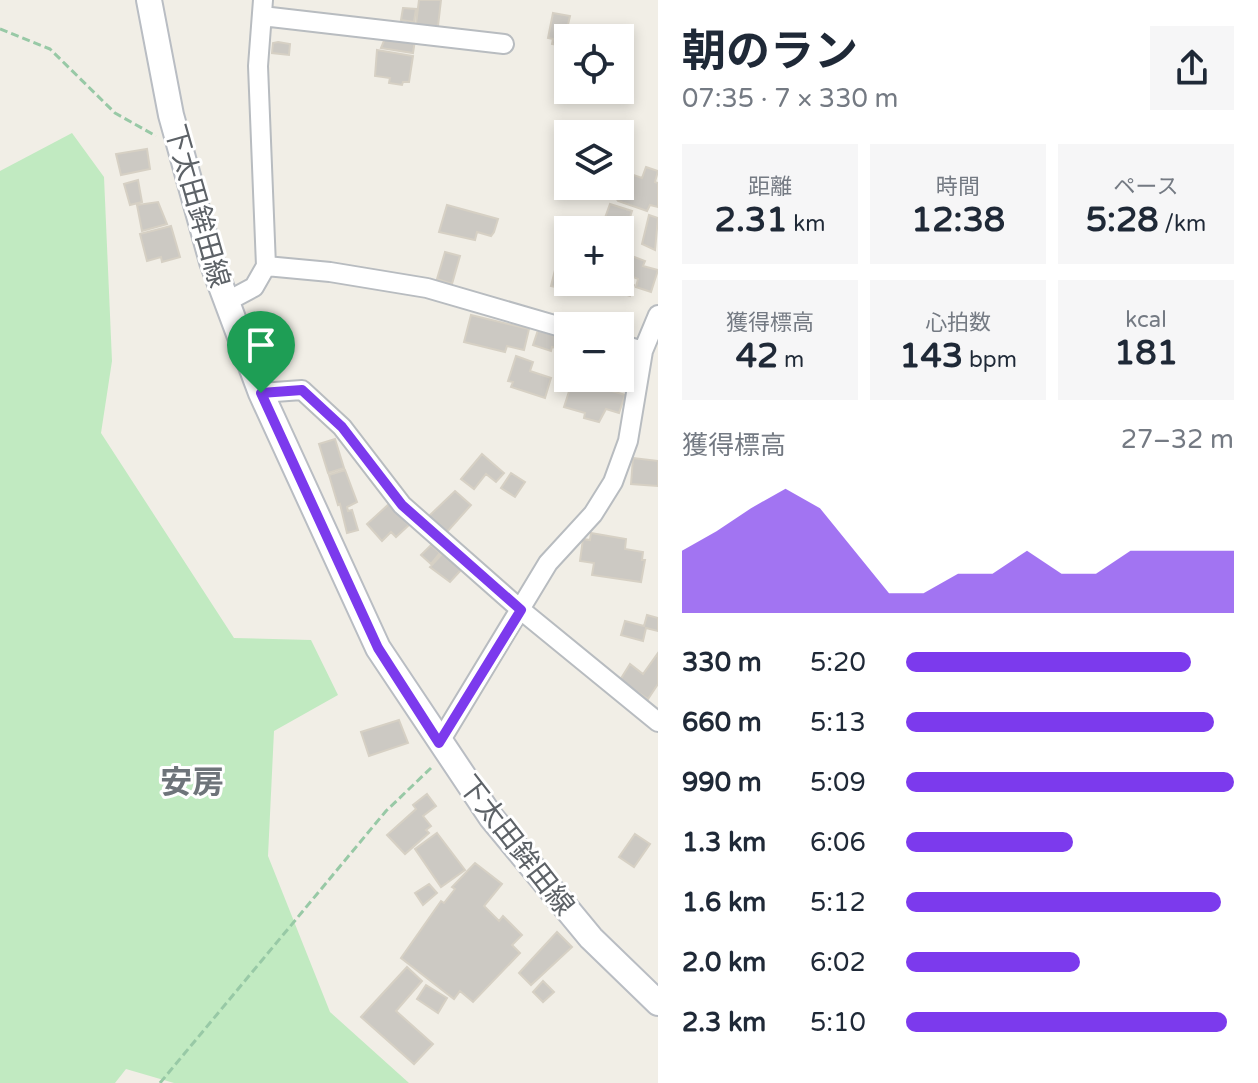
<!DOCTYPE html>
<html lang="ja">
<head>
<meta charset="utf-8">
<style>
	body { margin:0; font-family:"Varela Round","Noto Sans JP",sans-serif; background:#f6f6f7; color:#1f2937; height:100vh; display:flex; flex-direction:column; font-size:30px; white-space:nowrap }
	* { box-sizing:border-box; margin:0 }
	p { font-size:26px; color:#747a83 }
	.icon { flex:none; width:44px; height:44px; fill:none; stroke:currentColor; stroke-width:2; stroke-linecap:round; stroke-linejoin:round }
	.map { position:relative; flex:1; overflow:hidden }
	.details { display:flex; flex-direction:column; background:#fff; width:600px }
	.details>* { flex:none }
	.fabs { position:absolute; left:554px; top:24px; display:grid; gap:16px }
	.fabs a { display:grid; place-items:center; width:80px; height:80px; border-radius:0px; background:#fff; box-shadow:0 4px 12px #0003; font-size:40px }
	.pin { position:absolute; display:grid; place-items:center; width:68px; height:68px; color:#fff; margin:-82px -34px; border-radius:50% 50% 50% 0; rotate:-45deg; box-shadow:0 0 8px #0007 }
	.pin .icon { rotate:45deg }
	.round { display:grid; place-items:center; flex:none; width:84px; height:84px; border-radius:0px; background:#f6f6f7 }
	.head { display:flex; align-items:center; justify-content:space-between; height:136px; padding:0 24px }
	h1 { font-size:44px; font-weight:700; line-height:60px }
	.stats { display:grid; grid-template-columns:repeat(3,1fr); gap:12px; height:136px; padding:8px 24px }
	.stats div { display:grid; align-content:center; border-radius:0px; background:#f6f6f7; text-align:center }
	.stats b { font-size:34px; font-weight:700 }
	.stats small { font-size:22px; font-weight:400 }
	.stats p { font-size:22px }
	.chart { height:224px; padding:16px 24px }
	.chart p { display:flex; justify-content:space-between }
	.chart svg { width:100%; height:144px; margin-top:8px; fill:#7c3aed; opacity:.7 }
	ul { padding:0 24px; list-style:none; font-size:26px }
	li { display:grid; grid-template-columns:128px 96px 1fr; align-items:center; height:60px }
	li i { height:20px; border-radius:10px; background:#7c3aed }
	main { display:flex; flex:1; min-height:0 }
	.map>svg:first-child { display:block }
	.green { fill:#c1eac1 }
	.building { fill:#ccc9c3; stroke:#d6d0c4; stroke-width:2 }
	.lines { fill:none; stroke-linecap:round; stroke-linejoin:round }
	.minor-casing { stroke:#b8bcc0; stroke-width:22 }
	.secondary-casing { stroke:#b9bdc3; stroke-width:28 }
	.path { stroke:#98c9a6; stroke-width:3; stroke-dasharray:8 4; stroke-linecap:butt }
	.minor { stroke:#fff; stroke-width:18 }
	.secondary { stroke:#fff; stroke-width:24 }
	.route-casing { stroke:#fff; stroke-width:16 }
	.route { stroke:#7c3aed; stroke-width:10 }
	.labels { text-anchor:middle; stroke-width:6; stroke-linejoin:round; paint-order:stroke }
	.street-label { font-size:28px; fill:#5d6267; stroke:#fff }
	.quarter-label { font-size:32px; font-weight:bold; fill:#6e747a; stroke:#fff }
</style>
</head>
<body>
<main>
<div class="map">
<svg width="658" height="1083" viewBox="0 0 658 1083">
	<rect width="100%" height="100%" fill="#f1eee6"/>
	<path class="green" d="M 72,133 L 104,177 L 112,361 L 101,433 L 234,638 L 311,640 L 338,695 L 274,731 L 268,856 L 330,1012 L 409,1083 L 174,1083 L 126,1069 L 115,1083 L 0,1083 L 0,171 Z"/>
	<path class="building" d="M 419,0 L 441,0 L 438,26 L 416,24 Z
		M 403,8 L 416,9 L 414,22 L 401,20 Z
		M 553,13 L 570,16 L 563,46 L 552,44 L 553,39 L 548,38 Z
		M 386,36 L 415,40 L 413,53 L 381,48 Z
		M 278,42 L 290,44 L 289,55 L 272,53 L 273,43 Z
		M 377,50 L 413,56 L 409,82 L 403,82 L 402,85 L 389,83 L 390,78 L 375,76 Z
		M 147,149 L 150,169 L 121,175 L 116,154 Z
		M 646,167 L 658,171 L 655,182 L 658,183 L 658,207 L 650,205 L 647,211 L 618,201 L 616,198 L 625,172 L 642,178 Z
		M 138,180 L 142,202 L 130,205 L 124,184 Z
		M 158,202 L 167,224 L 142,231 L 137,205 Z
		M 610,204 L 632,211 L 625,233 L 602,226 Z
		M 447,205 L 498,219 L 494,232 L 491,236 L 477,232 L 475,240 L 439,232 Z
		M 649,215 L 658,218 L 655,250 L 642,244 Z
		M 171,226 L 180,257 L 162,262 L 161,257 L 147,261 L 140,234 Z
		M 445,252 L 460,256 L 452,284 L 437,279 Z
		M 624,253 L 645,261 L 643,266 L 658,270 L 651,292 L 636,287 L 638,279 L 620,271 Z
		M 555,270 L 568,274 L 568,290 L 551,286 Z
		M 620,280 L 634,285 L 630,296 L 590,282 Z
		M 471,315 L 529,329 L 524,350 L 507,346 L 505,352 L 464,342 Z
		M 539,327 L 560,334 L 556,348 L 552,347 L 551,351 L 533,345 Z
		M 516,356 L 533,362 L 530,371 L 551,378 L 545,398 L 511,387 L 513,382 L 508,381 Z
		M 573,379 L 625,395 L 619,413 L 606,409 L 599,422 L 584,418 L 585,413 L 564,407 Z
		M 335,439 L 344,468 L 328,473 L 319,444 Z
		M 482,454 L 504,473 L 496,482 L 486,474 L 474,489 L 461,479 Z
		M 633,458 L 658,461 L 658,486 L 631,484 Z
		M 345,470 L 357,502 L 347,507 L 348,511 L 352,510 L 358,530 L 347,533 L 340,504 L 338,505 L 329,475 Z
		M 511,473 L 525,482 L 515,497 L 501,488 Z
		M 455,491 L 471,505 L 446,533 L 428,517 Z
		M 389,504 L 409,525 L 396,537 L 391,532 L 382,541 L 367,524 Z
		M 591,533 L 626,539 L 625,549 L 643,552 L 642,560 L 645,560 L 641,582 L 592,575 L 594,563 L 580,561 L 583,539 L 590,540 Z
		M 431,545 L 440,553 L 431,564 L 421,555 Z
		M 443,553 L 461,570 L 450,582 L 430,567 Z
		M 647,615 L 658,618 L 658,631 L 646,628 L 643,641 L 621,635 L 625,621 L 644,626 Z
		M 658,653 L 658,684 L 648,699 L 620,680 L 630,664 L 643,674 Z
		M 399,720 L 408,743 L 369,756 L 361,732 Z
		M 427,794 L 436,806 L 423,816 L 431,826 L 426,830 L 429,833 L 405,854 L 387,835 L 416,809 L 413,805 Z
		M 437,833 L 465,870 L 441,887 L 415,849 Z
		M 635,834 L 650,844 L 634,867 L 619,857 Z
		M 475,863 L 502,884 L 484,906 L 499,921 L 503,916 L 522,935 L 512,945 L 520,953 L 473,1002 L 460,991 L 454,999 L 401,958 L 441,901 L 444,903 L 455,889 L 452,887 Z
		M 429,884 L 437,893 L 423,905 L 415,893 Z
		M 557,932 L 572,947 L 531,985 L 519,973 Z
		M 407,967 L 422,981 L 396,1011 L 433,1044 L 414,1064 L 361,1017 Z
		M 543,981 L 554,992 L 543,1002 L 533,992 Z
		M 426,985 L 447,998 L 438,1013 L 417,999 Z"/>
	<g class="lines">
		<g class="minor-casing">
			<path id="minor" d="M 262,16 L 504,44
				M 266,266 L 330,272 L 427,288 L 568,329
				M 226,302 L 254,287 L 266,266 L 258,66 L 263,0
				M 620,344 L 643,351
				M 261,393 L 302,390 L 342,427 L 402,505 L 521,610 L 658,722
				M 439,743 L 548,563 L 593,514 L 613,482 L 628,441 L 643,351 L 658,315"/>
		</g>
		<g class="secondary-casing">
			<path id="secondary" d="M 149,0 L 171,115 L 212,262 L 261,393 L 378,648 L 491,817 L 591,938 L 658,1003"/>
		</g>
		<path class="path" d="M 0,29 L 50,49 L 115,113 L 156,136
			M 160,1083 L 386,811 L 431,768"/>
		<use href="#minor" class="minor"/>
		<use href="#secondary" class="secondary"/>
	</g>
	<g class="lines">
		<g class="route-casing">
			<path id="route" d="M 302,390 L 342,427 L 402,505 L 521,610 L 439,743 L 378,648 L 261,393 Z"/>
		</g>
		<use href="#route" class="route"/>
	</g>
	<g class="labels">
		<g class="street-label">
			<text transform="translate(198 206) rotate(74)" y="10">下太田鉾田線</text>
			<text transform="translate(517 845) rotate(52)" y="10">下太田鉾田線</text>
		</g>
		<g class="quarter-label">
			<text x="192" y="793">安房</text>
		</g>
	</g>
</svg>
<div class="fabs">
<a><svg class="icon" aria-label="locate" viewBox="0 0 24 24"><circle cx="12" cy="12" r="6"/><path d="M12 2v4M12 18v4M2 12h4M18 12h4"/></svg></a>
<a><svg class="icon" aria-label="layers" viewBox="0 0 24 24"><path d="M12 4l9 5-9 5-9-5zM3 14l9 5 9-5"/></svg></a>
<a>+</a>
<a>−</a>
</div>
<div class="pin" style="left:261px;top:393px;background:#1e9e55"><svg class="icon" aria-label="arrive" viewBox="0 0 24 24"><path d="M6 21V4h12l-3 4 3 4H6"/></svg></div>
</div>
<section class="details">
<div class="head"><div><h1>朝のラン</h1><p>07:35 · 7 × 330 m</p></div><a class="round"><svg class="icon" aria-label="share" viewBox="0 0 24 24"><path d="M12 15V3M7 8l5-5 5 5M5 13v7h14v-7"/></svg></a></div>
<div class="stats">
<div><p>距離</p><b>2.31<small> km</small></b></div>
<div><p>時間</p><b>12:38</b></div>
<div><p>ペース</p><b>5:28<small> /km</small></b></div>
</div>
<div class="stats">
<div><p>獲得標高</p><b>42<small> m</small></b></div>
<div><p>心拍数</p><b>143<small> bpm</small></b></div>
<div><p>kcal</p><b>181</b></div>
</div>
<div class="chart"><p><span>獲得標高</span>27–32 m</p>
<svg viewBox="0 0 160 44" preserveAspectRatio="none"><path d="M0 44V25L10 19L20 12L30 6L40 12L50 25L60 38L70 38L80 32L90 32L100 25L110 32L120 32L130 25L140 25L150 25L160 25V44z"/></svg>
</div>
<ul>
<li><b>330 m</b>5:20<i style="width:87%"></i></li>
<li><b>660 m</b>5:13<i style="width:94%"></i></li>
<li><b>990 m</b>5:09<i style="width:100%"></i></li>
<li><b>1.3 km</b>6:06<i style="width:51%"></i></li>
<li><b>1.6 km</b>5:12<i style="width:96%"></i></li>
<li><b>2.0 km</b>6:02<i style="width:53%"></i></li>
<li><b>2.3 km</b>5:10<i style="width:98%"></i></li>
</ul>
</section>
</main>
</body>
</html>
